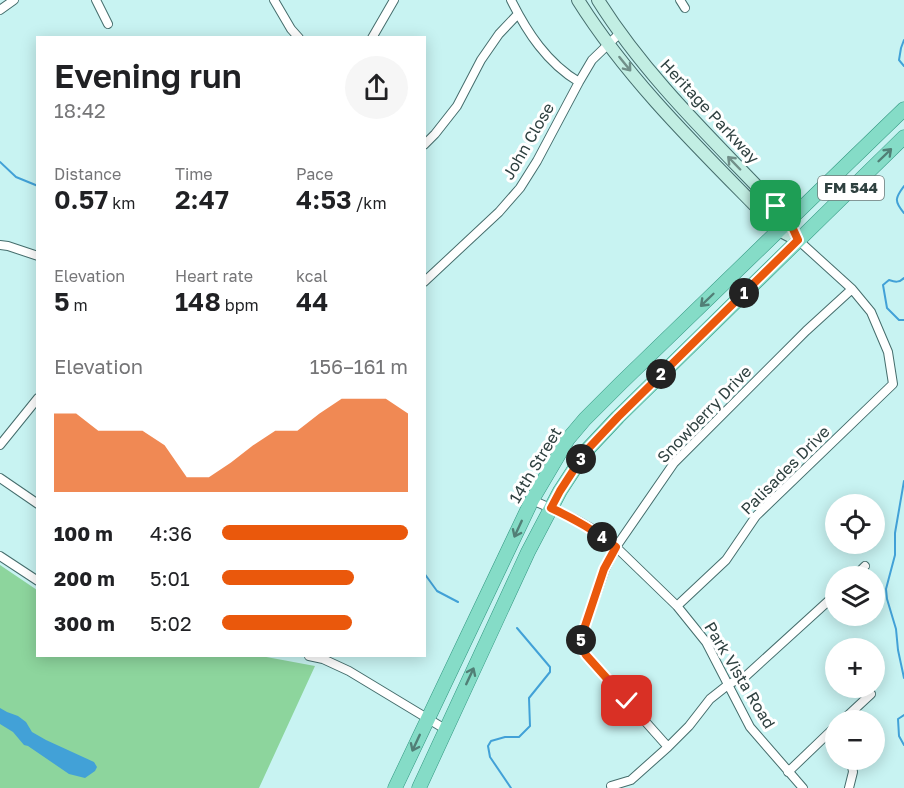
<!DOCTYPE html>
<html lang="en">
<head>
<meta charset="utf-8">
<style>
	body { margin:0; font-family:"Golos Text",sans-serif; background:#f6f6f6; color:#202124; height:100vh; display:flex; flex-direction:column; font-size:22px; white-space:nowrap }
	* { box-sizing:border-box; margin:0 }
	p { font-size:20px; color:#757577 }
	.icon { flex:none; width:33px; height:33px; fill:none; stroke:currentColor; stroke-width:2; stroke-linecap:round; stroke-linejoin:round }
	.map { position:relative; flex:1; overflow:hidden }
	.side { position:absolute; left:36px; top:36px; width:390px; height:621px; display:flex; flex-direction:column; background:#fff; border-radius:0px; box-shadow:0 3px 15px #0003 }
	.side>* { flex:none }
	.tools { position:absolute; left:825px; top:494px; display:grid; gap:12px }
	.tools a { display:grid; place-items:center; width:60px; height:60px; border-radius:50%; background:#fff; box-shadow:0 3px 15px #0003; font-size:30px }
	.pin { position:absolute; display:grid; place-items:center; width:51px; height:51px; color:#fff; margin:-26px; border-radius:12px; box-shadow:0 3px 9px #0006 }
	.km { position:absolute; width:30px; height:30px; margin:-15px; border-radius:50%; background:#222; color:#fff; font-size:16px; line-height:30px; text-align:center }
	.round { display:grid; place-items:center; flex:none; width:63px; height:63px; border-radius:32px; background:#f6f6f6 }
	.headline { display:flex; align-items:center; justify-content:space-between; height:102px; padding:0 18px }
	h1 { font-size:33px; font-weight:600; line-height:45px }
	.figures { display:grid; grid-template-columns:repeat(3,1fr); gap:9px; height:102px; padding:6px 18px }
	.figures div { display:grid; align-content:center }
	.figures b { font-size:26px; font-weight:600 }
	.figures small { font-size:16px; font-weight:400 }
	.figures p { font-size:16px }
	.chart { height:168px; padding:12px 18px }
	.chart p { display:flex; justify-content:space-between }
	.chart svg { width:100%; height:108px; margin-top:6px; fill:#ea580c; opacity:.7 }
	ul { padding:0 18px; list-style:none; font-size:20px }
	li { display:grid; grid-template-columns:96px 72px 1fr; align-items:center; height:45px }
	li i { height:15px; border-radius:8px; background:#ea580c }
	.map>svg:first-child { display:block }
	.green { fill:#8dd59d }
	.water { fill:#42a1d7 }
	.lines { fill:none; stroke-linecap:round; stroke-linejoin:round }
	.stream { stroke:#42a1d7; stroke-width:2 }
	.street-casing { stroke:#456d6c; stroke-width:10 }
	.secondary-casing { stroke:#456d6c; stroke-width:14 }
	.primary-casing { stroke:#329780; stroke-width:15 }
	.street { stroke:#fff; stroke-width:8 }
	.secondary { stroke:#c2eee3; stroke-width:12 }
	.primary { stroke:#85dcc7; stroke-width:14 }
	.oneway { stroke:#718f89 }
	.oneway2 { stroke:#517f76 }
	.route-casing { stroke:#fff; stroke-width:12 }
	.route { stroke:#ea580c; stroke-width:8 }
	.labels { text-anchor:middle; stroke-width:6; stroke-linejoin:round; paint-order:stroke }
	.shield { fill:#fff; stroke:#6d7a79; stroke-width:1.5 }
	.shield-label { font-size:15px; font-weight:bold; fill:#2f4140 }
	.street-label { font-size:16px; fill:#2f4140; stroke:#fff }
</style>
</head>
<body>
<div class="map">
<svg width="904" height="788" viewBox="0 0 904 788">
	<rect width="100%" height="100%" fill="#c8f3f2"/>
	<path class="green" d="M 0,565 L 37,590 L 38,656 L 261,656 L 315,666 L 259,788 L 0,788 Z"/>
	<path class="water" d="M 0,708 L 7,712 L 18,716 L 26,722 L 32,732 L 46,740 L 94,762 L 97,767 L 95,771 L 85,778 L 69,774 L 28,746 L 24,745 L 13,732 L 0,724 Z"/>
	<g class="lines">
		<path class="stream" d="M 904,40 L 901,48 L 899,60 L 904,66
			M 0,162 L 16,177 L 38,186
			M 904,186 C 895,198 894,201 904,213
			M 904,278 C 899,283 895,282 889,280 L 883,285 L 887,308 L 899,320 L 904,320
			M 904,481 L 895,533 L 895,555 L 886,589 L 887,599 L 896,629 L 898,650 L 904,678
			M 424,573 L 437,591 L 458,602
			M 904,715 L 898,719 L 899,736 L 904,745
			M 511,788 L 490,757 L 488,746 L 491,741 L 505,737 L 519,737 L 530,726 L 529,698 L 550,672 L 550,667 L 517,628"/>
		<g class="street-casing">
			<path id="street" d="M 96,0 L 108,24
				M 274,0 L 291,29 L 299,38
				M 511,0 C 527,32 547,63 579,82
				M 680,0 L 685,8
				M 0,10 L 14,0
				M 372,38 L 394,0
				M 424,145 L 435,134 L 457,106 L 481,60 L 499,34 L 518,14
				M 0,245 L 8,246 L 38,256
				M 424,282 L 499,212 L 520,188 L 537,161 L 579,82 L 592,60 L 621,32
				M 0,445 L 38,398
				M 0,478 L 38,504
				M 532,500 L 575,519 L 591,528 L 616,547 L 677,606 L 706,642 L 750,727 L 803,788
				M 0,556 L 38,581
				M 855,576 L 865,566
				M 677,606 L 726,560 L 756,516 L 893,384 L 888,352 L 871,312 L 852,289 L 798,240
				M 309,656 L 323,659 L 349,671 L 445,729
				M 843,720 L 871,694
				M 668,747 L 586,655 L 581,646 L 582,635 L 605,569 L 616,547 L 674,463 L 806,331 L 852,289
				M 788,772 L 836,726
				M 611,786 L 631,780 L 668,747 L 689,726 L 710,699 L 729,684 L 747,675 L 836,594
				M 849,788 L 853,772 L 851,759"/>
		</g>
		<g class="secondary-casing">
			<path id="secondary" d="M 578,0 C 632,86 708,157 779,230 L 798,240
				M 598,0 C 650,83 723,149 789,220 L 792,228"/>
		</g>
		<g class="primary-casing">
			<path id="primary" d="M 395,788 L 532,500 L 568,439 L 585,419 L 620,384 L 904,109
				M 419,788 L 528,552 L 560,491 L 586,451 L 618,417 L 904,137"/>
		</g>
		<use href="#street" class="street"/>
		<use href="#secondary" class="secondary"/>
		<use href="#primary" class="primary"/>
	</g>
	<defs><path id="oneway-shaft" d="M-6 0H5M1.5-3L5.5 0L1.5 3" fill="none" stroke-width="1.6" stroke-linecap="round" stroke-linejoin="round" transform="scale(1.5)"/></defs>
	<g class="oneway">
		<use href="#oneway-shaft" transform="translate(625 64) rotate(51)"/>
		<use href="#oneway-shaft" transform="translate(734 163) rotate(-134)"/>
	</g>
	<g class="oneway2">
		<use href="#oneway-shaft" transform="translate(885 155) rotate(-44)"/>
		<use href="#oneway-shaft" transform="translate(707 300) rotate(136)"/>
		<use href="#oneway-shaft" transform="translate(518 529) rotate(115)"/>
		<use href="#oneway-shaft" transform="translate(470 676) rotate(-65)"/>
		<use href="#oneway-shaft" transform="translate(416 743) rotate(115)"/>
	</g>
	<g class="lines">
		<g class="route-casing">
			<path id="route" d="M 627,701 L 586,655 L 581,646 L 582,635 L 604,569 L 616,547 C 593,530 577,520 551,508 L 560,491 L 586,451 L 618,417 L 798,240 L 789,220 L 776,206"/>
		</g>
		<use href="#route" class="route"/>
	</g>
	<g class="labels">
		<rect class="shield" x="818" y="176" width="66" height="24" rx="4.5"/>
		<g class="shield-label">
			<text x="851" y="193">FM 544</text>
		</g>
		<g class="street-label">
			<text transform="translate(710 111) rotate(47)" y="6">Heritage Parkway</text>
			<text transform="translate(528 141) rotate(-60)" y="6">John Close</text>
			<text transform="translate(704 414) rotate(-46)" y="6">Snowberry Drive</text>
			<text transform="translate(535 465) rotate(-59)" y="6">14th Street</text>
			<text transform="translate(785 470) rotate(-45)" y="6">Palisades Drive</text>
			<text transform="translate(740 675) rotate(59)" y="6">Park Vista Road</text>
		</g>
	</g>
</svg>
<div class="tools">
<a><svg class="icon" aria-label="locate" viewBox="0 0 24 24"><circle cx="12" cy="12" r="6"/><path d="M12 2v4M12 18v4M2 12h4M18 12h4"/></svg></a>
<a><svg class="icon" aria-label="layers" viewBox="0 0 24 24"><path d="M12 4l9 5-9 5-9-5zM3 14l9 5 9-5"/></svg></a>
<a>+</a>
<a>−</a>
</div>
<div class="pin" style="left:776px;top:206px;background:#1e9e55"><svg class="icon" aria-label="arrive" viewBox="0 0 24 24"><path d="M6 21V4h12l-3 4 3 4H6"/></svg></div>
<div class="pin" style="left:627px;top:701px;background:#d93025"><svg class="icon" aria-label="check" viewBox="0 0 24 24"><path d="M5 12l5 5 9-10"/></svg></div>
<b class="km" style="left:744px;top:293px">1</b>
<b class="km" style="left:661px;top:374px">2</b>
<b class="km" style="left:581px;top:459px">3</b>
<b class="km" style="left:602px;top:537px">4</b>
<b class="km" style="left:581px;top:640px">5</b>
<section class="side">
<div class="headline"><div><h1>Evening run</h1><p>18:42</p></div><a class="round"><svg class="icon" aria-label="share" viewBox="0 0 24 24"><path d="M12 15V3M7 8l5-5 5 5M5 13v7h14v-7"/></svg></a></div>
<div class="figures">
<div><p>Distance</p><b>0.57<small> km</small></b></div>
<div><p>Time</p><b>2:47</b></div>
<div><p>Pace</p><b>4:53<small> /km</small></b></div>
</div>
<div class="figures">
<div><p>Elevation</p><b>5<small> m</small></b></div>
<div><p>Heart rate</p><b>148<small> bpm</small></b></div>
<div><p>kcal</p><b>44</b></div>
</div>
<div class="chart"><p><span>Elevation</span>156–161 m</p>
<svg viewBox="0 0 160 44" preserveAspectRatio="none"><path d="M0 44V12L10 12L20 19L30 19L40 19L50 25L60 38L70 38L80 32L90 25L100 19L110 19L120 12L130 6L140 6L150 6L160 12V44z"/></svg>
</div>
<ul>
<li><b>100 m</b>4:36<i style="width:100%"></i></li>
<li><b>200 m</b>5:01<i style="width:71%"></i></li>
<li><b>300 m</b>5:02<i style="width:70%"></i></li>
</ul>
</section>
</div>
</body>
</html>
